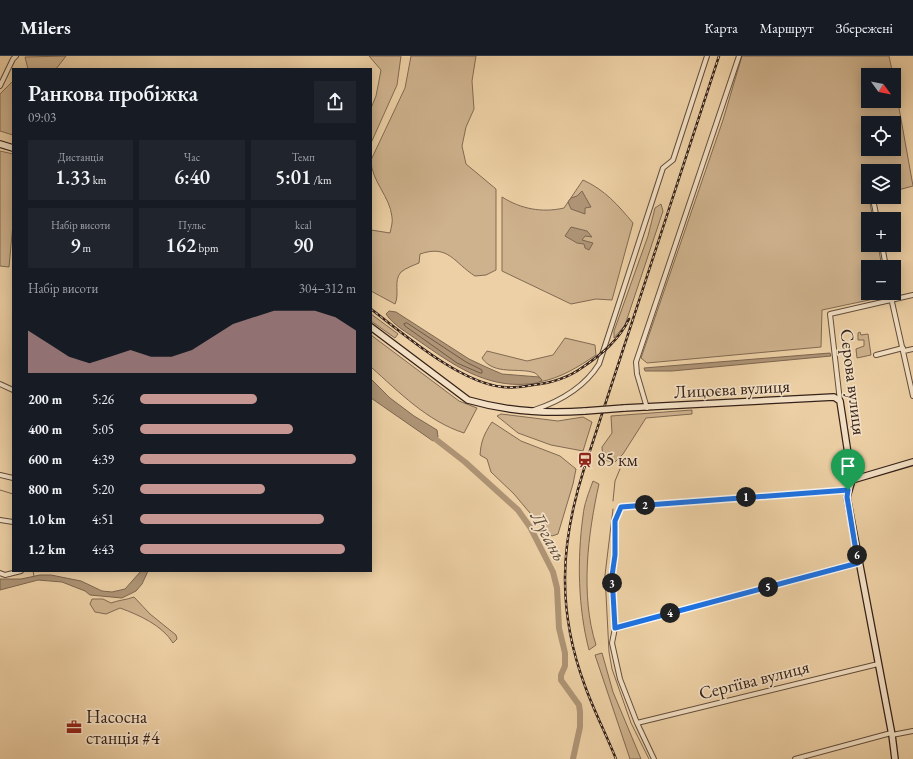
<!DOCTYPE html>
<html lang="uk">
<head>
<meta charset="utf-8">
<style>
	body { margin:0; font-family:"EB Garamond",serif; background:#20242c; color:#f1f3f6; height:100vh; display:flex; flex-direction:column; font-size:15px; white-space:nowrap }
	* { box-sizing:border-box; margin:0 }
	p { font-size:13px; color:#9ea1a6 }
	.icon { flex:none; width:22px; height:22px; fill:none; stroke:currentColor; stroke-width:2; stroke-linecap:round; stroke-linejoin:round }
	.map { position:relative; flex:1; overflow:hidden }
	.sheet { position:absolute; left:12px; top:12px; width:360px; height:504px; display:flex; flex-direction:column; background:#171b24; border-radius:0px; box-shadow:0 2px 10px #0003 }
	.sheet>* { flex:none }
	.needle { width:26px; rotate:123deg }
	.buttons { position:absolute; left:861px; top:12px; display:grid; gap:8px }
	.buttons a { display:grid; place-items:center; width:40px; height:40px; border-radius:0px; background:#171b24; box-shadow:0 2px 10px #0003; font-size:20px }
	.pin { position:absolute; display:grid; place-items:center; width:34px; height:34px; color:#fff; margin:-41px -17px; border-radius:50% 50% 50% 0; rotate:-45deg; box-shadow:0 0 4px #0007 }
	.pin .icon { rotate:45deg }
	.km { position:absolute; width:20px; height:20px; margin:-10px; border-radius:50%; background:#222; color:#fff; font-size:11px; line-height:20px; text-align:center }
	.round { display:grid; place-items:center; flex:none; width:42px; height:42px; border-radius:0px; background:#20242c }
	.head { display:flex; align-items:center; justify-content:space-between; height:68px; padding:0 16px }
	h1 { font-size:22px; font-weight:600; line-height:30px }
	.stats { display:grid; grid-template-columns:repeat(3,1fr); gap:6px; height:68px; padding:4px 16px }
	.stats div { display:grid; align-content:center; border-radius:0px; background:#20242c; text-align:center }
	.stats b { font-size:20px; font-weight:600 }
	.stats small { font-size:11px; font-weight:400 }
	.stats p { font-size:11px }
	.chart { height:112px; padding:8px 16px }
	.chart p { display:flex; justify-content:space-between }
	.chart svg { width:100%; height:72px; margin-top:4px; fill:#c59692; opacity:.7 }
	ul { padding:0 16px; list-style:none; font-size:13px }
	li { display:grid; grid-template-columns:64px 48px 1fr; align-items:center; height:30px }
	li i { height:10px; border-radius:5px; background:#c59692 }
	header { display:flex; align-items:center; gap:24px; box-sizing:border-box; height:56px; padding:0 20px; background:#171b24; border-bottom:1px solid #363941 }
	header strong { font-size:19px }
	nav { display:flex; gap:22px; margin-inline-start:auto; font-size:14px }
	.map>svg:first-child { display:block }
	.green { fill:#ceb28d; stroke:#816a53; fill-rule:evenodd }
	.water { fill:#ae9475; stroke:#7d6650 }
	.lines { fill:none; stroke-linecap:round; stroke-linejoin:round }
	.shore { stroke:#715a47; stroke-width:1 }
	.stream { stroke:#7d6650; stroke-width:1 }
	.river { stroke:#ae9475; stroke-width:6 }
	.street-casing { stroke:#624d3c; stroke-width:6 }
	.secondary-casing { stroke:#342119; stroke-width:8 }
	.street { stroke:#f3e0c4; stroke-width:4 }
	.secondary { stroke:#f3e0c4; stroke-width:5.5 }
	.rail-casing { stroke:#342119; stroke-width:2.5 }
	.rail { stroke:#f3e0c4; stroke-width:1; stroke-dasharray:3; stroke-linecap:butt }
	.secondary-bridge-casing { stroke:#342119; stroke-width:8; stroke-linecap:butt }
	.secondary-bridge { stroke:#f3e0c4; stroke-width:5.5 }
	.route-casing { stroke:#fff; stroke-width:8 }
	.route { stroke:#1a73e8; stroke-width:5 }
	.labels { text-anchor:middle; stroke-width:3.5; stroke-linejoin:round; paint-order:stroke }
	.street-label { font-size:18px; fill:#342119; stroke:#f3e0c4 }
	.poi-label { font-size:18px; fill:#342119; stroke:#f3e0c4; text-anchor:start }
	.water-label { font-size:19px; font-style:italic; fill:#5f4939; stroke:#f3e0c4 }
</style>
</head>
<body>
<header>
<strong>Milers</strong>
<nav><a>Карта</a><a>Маршрут</a><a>Збережені</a></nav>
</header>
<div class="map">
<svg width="913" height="703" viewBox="0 0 913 703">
	<rect width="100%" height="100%" fill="#edd0a5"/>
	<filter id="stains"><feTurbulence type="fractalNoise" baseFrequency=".005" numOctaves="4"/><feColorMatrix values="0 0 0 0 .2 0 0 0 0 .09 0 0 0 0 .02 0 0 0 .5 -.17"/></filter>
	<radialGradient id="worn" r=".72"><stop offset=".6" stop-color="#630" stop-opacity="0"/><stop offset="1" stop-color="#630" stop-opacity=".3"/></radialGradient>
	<path class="green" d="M 66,0 L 56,13 L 28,13 L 25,1 Z
		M 369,0 L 401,0 L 397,29 L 371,87 L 371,52 L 376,40 L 381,14 Z
		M 411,0 L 476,0 L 472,25 L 474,53 L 466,71 L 462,90 L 466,108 L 496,133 L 496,214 L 486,219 L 475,220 C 454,207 449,188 420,198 L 419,207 C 414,209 406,212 401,216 C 393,225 400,238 395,248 L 371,235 L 371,174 L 390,177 C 391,172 393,166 392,161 C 390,140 371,125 371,104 L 405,32 Z
		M 742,0 L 889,0 L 893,19 L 868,19 L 868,45 L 894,45 L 894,24 L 913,130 L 894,135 L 894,115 L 868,115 L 868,141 L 873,141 L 869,142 L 873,163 L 868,163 L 868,189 L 878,189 L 882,211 L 868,211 L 868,237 L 887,237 L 888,240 L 822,254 L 821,291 L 647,307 L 641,302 L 723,64 ZM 868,67 L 894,67 L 894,93 L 868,93 Z
		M 13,25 L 13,79 L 0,75 L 0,38 Z
		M 0,95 L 13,98 L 13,168 L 9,211 L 0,210 Z
		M 583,124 C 605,134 618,149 633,167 L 612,244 L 596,243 L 571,248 L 502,215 L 502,141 C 521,153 542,157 564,152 Z
		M 661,148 L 663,155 L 625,269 L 614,282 L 614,275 L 648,180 L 655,152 Z
		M 371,258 L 398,278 L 395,282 L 371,265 Z
		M 860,276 L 861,279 L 868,278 L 871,299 L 857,302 L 856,293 L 864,290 L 864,284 L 858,284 L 858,277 Z
		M 371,279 L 459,345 L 477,352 L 464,377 C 427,365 399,336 371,311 Z
		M 565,282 L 595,289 L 596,299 C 578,311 561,322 539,326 L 542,324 C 540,322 537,318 535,317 C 520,311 494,320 482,302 L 487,295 L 527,305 L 553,299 Z
		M 692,354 L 692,358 L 646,362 L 623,398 L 615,406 L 603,404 L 602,391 L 612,377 L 611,360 Z
		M 501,358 L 558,365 L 583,361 L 592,366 L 583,395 L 551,389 L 518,377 L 497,360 Z
		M 492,366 L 521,385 L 560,400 L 576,413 L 573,428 L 558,478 L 552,480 L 546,476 L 514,438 L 491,416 L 487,403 L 480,399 C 481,385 484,378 492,366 Z
		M 593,425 L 599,428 C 588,477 580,539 596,589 L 589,594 C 578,552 577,503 583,460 C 584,448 589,436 593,425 Z
		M 134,541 L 150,558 L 176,579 L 177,583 L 173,587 C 162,569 139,559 120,552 L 106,558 L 95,556 L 90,548 L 92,543 L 103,543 L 111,547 C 119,544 126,544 134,541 Z
		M 602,597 L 613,636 L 641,703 L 630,703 L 595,599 Z"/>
	<path class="water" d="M 582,135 L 591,151 L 585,152 L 585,158 L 571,153 L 568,146 L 571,142 L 577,140 Z
		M 571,171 L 587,175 L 592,181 L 585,180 L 582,184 L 593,187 L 589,194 L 585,192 L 584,188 L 577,187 L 565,180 Z
		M 389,255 L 396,256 L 469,303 L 486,311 L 502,318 L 539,321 L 542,324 C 538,328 533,327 528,328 C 485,332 452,308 419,285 C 408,277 393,269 386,258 Z
		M 830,297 L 831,300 L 672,315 L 645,315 L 644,312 Z
		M 371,323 L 390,342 L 414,360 L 437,374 L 438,381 L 433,385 L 371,342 Z
		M 141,515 L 148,515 L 142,528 L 136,535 L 122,542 L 90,539 L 85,535 L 62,526 L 38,524 L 0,534 L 0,523 L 21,523 L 40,519 L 51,519 L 81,525 L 102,535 L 112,536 L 125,533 Z"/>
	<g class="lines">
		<path class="shore" d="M 407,267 L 466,306 L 482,314 L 482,317 L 480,317 L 457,307 L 405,270 L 404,268 Z"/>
		<path class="stream" d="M 0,434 L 13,438
			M 613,445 L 615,425 L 620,413
			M 613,453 L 605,519 L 609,596 L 612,613 L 631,667 L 649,703
			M 33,515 L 34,520"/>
		<path class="river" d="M 429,378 L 465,406 L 518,454 L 530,471 L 553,516 L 557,532 L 559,572 L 565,597 L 565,610 L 561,619 L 561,624 L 579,649 L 580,656 L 580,671 L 573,703"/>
		<g class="street-casing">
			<path id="street" d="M 0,30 L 13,3 L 16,0
				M 874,148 L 877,163
				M 882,189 L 886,211
				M 890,237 L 913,340
				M 904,295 L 913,293
				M 876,299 L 903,292
				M 0,328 L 13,334
				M 840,345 L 830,258 L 913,239
				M 647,352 L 637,318 L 636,306 L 739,0
				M 534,354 C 561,345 584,332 599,308 L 663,112 L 673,104 L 707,0
				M 0,419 L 13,422
				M 0,464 L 13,466
				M 0,517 L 5,519 L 21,515
				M 615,572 L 858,507
				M 637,667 L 878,608
				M 892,679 L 913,675
				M 654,703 L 637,667 L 620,623 L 612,587 L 615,572 L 611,520 L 615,499 L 615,465 L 621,451 L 848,434
				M 795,703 L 891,677"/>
		</g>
		<g class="secondary-casing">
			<path id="secondary" d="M 0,88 L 13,92
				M 371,271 L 468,344 C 506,355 545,358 585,355
				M 624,352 L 834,341 L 840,345 L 852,424 L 847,441 L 892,679 L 895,703
				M 852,424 L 913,406"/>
		</g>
		<use href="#street" class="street"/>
		<use href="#secondary" class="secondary"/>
		<g class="rail-casing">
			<path id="rail" d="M 371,253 C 405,279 460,327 503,331 C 513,332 523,331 533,329 C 552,327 568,322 583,311 C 602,298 619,284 629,263
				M 616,703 C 606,678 594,655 585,630 C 557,555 560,488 584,413 L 719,0"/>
		</g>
		<use href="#rail" class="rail"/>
		<g class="secondary-bridge-casing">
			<path id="secondary-bridge" d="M 585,355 L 624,352"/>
		</g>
		<use href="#secondary-bridge" class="secondary-bridge"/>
	</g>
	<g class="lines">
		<g class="route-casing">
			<path id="route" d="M 848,434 L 847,441 L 858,507 L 615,572 L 612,520 L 615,499 L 615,465 L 621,451 Z"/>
		</g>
		<use href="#route" class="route"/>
	</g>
	<defs>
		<g id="station-bare" transform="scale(1.2)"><path d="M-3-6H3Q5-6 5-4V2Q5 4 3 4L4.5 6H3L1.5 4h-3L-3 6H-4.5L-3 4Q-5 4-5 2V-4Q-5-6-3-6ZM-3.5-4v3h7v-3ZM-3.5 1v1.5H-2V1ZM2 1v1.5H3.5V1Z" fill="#8f2418" stroke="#f3e0c4" stroke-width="2.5" paint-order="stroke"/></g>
		<g id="office-bare" transform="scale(1.2)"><path d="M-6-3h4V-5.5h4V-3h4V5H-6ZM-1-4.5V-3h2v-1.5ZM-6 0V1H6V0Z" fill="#8f2418" stroke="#f3e0c4" stroke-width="2.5" paint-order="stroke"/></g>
	</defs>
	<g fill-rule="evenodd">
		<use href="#station-bare" x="585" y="404"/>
		<use href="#office-bare" x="74" y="671"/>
	</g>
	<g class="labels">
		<g class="street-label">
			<text transform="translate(853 326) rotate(83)" y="6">Сєрова вулиця</text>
			<text transform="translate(732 333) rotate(-3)" y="6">Лицоєва вулиця</text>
			<text transform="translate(754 624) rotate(-14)" y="6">Сергіїва вулиця</text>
		</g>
		<g class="poi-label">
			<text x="597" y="410">85 км</text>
			<text x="86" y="667">Насосна<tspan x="86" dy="21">станція #4</tspan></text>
		</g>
		<g class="water-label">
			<text transform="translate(549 480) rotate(61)" y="7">Лугань</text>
		</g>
	</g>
	<rect width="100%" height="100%" filter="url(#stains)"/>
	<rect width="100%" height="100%" fill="url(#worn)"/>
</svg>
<div class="buttons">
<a><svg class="needle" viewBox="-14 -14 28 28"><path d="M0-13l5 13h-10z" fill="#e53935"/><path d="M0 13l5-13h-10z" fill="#9ea1a6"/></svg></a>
<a><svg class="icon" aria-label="locate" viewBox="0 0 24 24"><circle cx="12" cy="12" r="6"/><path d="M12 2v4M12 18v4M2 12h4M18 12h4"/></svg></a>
<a><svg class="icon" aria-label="layers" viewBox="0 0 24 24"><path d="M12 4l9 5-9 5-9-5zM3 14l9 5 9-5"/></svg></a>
<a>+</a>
<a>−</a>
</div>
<div class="pin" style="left:848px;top:434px;background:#1e9e55"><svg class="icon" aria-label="arrive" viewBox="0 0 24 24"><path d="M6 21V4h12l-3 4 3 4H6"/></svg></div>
<b class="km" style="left:746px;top:441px">1</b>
<b class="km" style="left:645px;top:449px">2</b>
<b class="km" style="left:612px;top:527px">3</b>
<b class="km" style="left:670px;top:557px">4</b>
<b class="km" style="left:768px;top:531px">5</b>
<b class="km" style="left:857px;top:499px">6</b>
<section class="sheet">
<div class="head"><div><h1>Ранкова пробіжка</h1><p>09:03</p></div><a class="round"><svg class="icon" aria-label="share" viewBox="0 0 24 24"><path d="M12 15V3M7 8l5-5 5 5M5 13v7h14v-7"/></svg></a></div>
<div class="stats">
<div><p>Дистанція</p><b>1.33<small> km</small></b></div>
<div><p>Час</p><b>6:40</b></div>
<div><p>Темп</p><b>5:01<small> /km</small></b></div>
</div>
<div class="stats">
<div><p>Набір висоти</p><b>9<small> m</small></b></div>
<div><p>Пульс</p><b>162<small> bpm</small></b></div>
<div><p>kcal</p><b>90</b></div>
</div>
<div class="chart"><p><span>Набір висоти</span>304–312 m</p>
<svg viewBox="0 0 160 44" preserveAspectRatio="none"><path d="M0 44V18L10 26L20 34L30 38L40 34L50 30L60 34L70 34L80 30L90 22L100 14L110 10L120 6L130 6L140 6L150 10L160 18V44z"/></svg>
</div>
<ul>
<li><b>200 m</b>5:26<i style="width:54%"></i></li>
<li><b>400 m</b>5:05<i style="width:71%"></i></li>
<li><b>600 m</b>4:39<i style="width:100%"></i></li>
<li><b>800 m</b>5:20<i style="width:58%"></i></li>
<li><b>1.0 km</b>4:51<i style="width:85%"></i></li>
<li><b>1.2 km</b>4:43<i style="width:95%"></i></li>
</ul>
</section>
</div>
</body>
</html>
